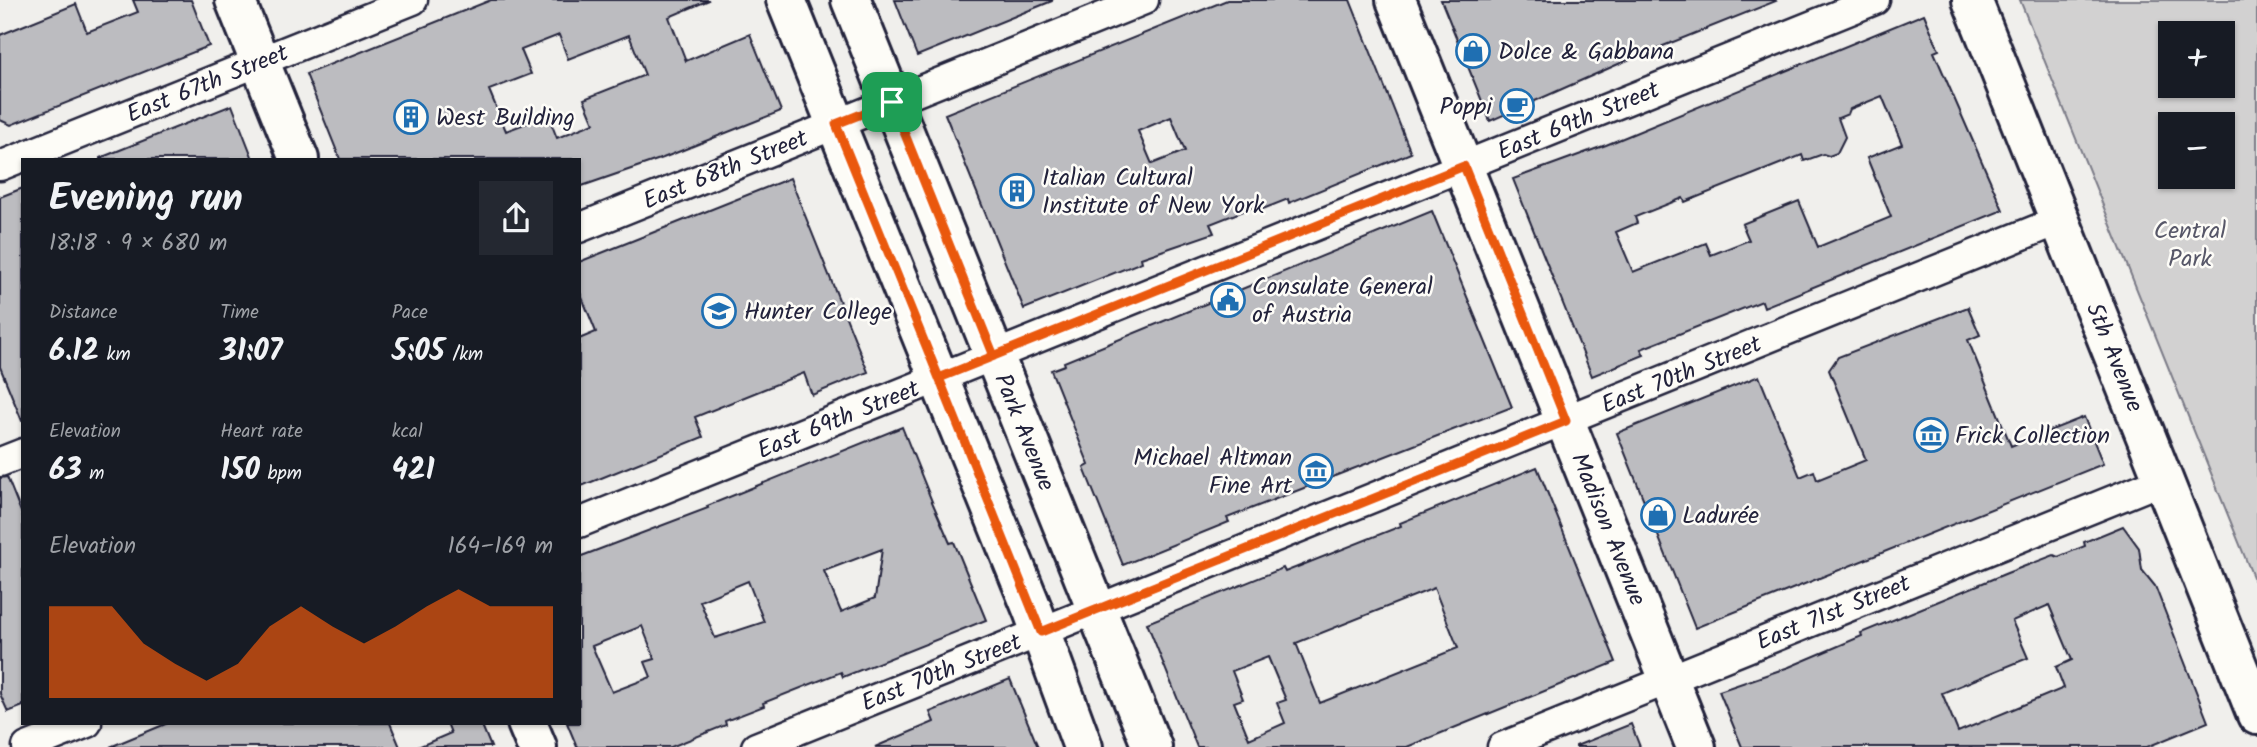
<!DOCTYPE html>
<html lang="en">
<head>
<meta charset="utf-8">
<style>
	body { margin:0; font-family:Kalam,sans-serif; background:#242831; color:#f1f3f6; height:100vh; display:flex; flex-direction:column; font-size:26px; white-space:nowrap }
	* { box-sizing:border-box; margin:0 }
	p { font-size:23px; color:#9ea1a6 }
	.icon { flex:none; width:38px; height:38px; fill:none; stroke:currentColor; stroke-width:2; stroke-linecap:round; stroke-linejoin:round }
	.map { position:relative; flex:1; overflow:hidden }
	.panel { position:absolute; left:21px; top:158px; width:560px; height:567px; display:flex; flex-direction:column; background:#171b24; border-radius:0px; box-shadow:0 2px 5px #0004 }
	.panel>* { flex:none }
	.fabs { position:absolute; left:2158px; top:21px; display:grid; gap:14px }
	.fabs a { display:grid; place-items:center; width:77px; height:77px; border-radius:0px; background:#171b24; box-shadow:0 2px 5px #0004; font-size:35px }
	.pin { position:absolute; display:grid; place-items:center; width:60px; height:60px; color:#fff; margin:-30px; border-radius:14px; box-shadow:0 4px 10px #0006 }
	.round { display:grid; place-items:center; flex:none; width:74px; height:74px; border-radius:0px; background:#242831 }
	.summary { display:flex; align-items:center; justify-content:space-between; height:119px; padding:0 28px }
	h1 { font-size:38px; font-weight:700; line-height:52px }
	.stats { display:grid; grid-template-columns:repeat(3,1fr); gap:10px; height:119px; padding:7px 28px }
	.stats div { display:grid; align-content:center }
	.stats b { font-size:30px; font-weight:700 }
	.stats small { font-size:19px; font-weight:400 }
	.stats p { font-size:19px }
	.chart { height:196px; padding:14px 28px }
	.chart p { display:flex; justify-content:space-between }
	.chart svg { width:100%; height:126px; margin-top:7px; fill:#ea580c; opacity:.7 }
	.map>svg:first-child { display:block }
	.green { fill:#d2d1d1; stroke:#7a7a86; stroke-width:2; fill-rule:evenodd }
	.building { fill:#bcbcc0; stroke:#22223b; stroke-width:2; fill-rule:evenodd }
	.lines { fill:none; stroke-linecap:round; stroke-linejoin:round }
	.minor-casing { stroke:#22223b; stroke-width:33 }
	.secondary-casing { stroke:#22223b; stroke-width:44 }
	.primary-casing { stroke:#22223b; stroke-width:44 }
	.minor { stroke:#fdfcf7; stroke-width:28 }
	.secondary { stroke:#fdfcf7; stroke-width:38 }
	.primary { stroke:#fdfcf7; stroke-width:38 }
	.route-casing { stroke:#fff; stroke-width:14 }
	.route { stroke:#ea580c; stroke-width:9 }
	.labels { text-anchor:middle; stroke-width:5; stroke-linejoin:round; paint-order:stroke }
	.poi-label { font-size:24px; fill:#22223b; stroke:#fdfcf7; text-anchor:start }
	.street-label { font-size:24px; fill:#22223b; stroke:#fdfcf7 }
	.park-label { font-size:24px; fill:#575768; stroke:#fdfcf7 }
</style>
</head>
<body>
<div class="map">
<svg width="2257" height="747" viewBox="0 0 2257 747">
	<rect width="100%" height="100%" fill="#f0efec"/>
	<filter id="ink" filterUnits="userSpaceOnUse"><feTurbulence type="fractalNoise" baseFrequency=".0143" numOctaves="2"/><feDisplacementMap in="SourceGraphic" scale="14" xChannelSelector="R" yChannelSelector="G"/><feConvolveMatrix kernelMatrix="1 2 1 2 8 2 1 2 1" color-interpolation-filters="sRGB"/></filter>
	<g filter="url(#ink)">
		<path class="green" d="M 2020,0 L 2257,0 L 2257,587 ZM 2170,33 L 2222,33 L 2222,86 L 2170,86 ZM 2170,124 L 2222,124 L 2222,177 L 2170,177 Z"/>
		<path class="building" d="M 133,0 L 191,0 L 209,46 L 11,125 L 0,120 L 0,35 L 76,4 L 87,32 L 138,12 Z
			M 491,0 L 709,0 L 669,17 L 686,61 L 750,34 L 781,111 L 663,158 L 579,187 L 579,159 L 340,159 L 306,74 ZM 559,35 L 568,59 L 629,35 L 645,75 L 584,99 L 594,123 L 557,138 L 548,115 L 506,131 L 489,90 L 531,74 L 521,50 Z
			M 895,0 L 1052,0 L 1052,1 L 917,56 Z
			M 1227,0 L 1350,0 L 1411,153 L 1289,203 L 1288,199 L 1263,209 L 1261,204 L 1210,224 L 1214,233 L 1141,258 L 1142,262 L 1024,309 L 945,114 ZM 1171,117 L 1185,151 L 1152,164 L 1138,131 Z
			M 1441,0 L 1775,0 L 1776,1 L 1623,62 L 1490,121 Z
			M 1924,14 L 1939,50 L 1934,52 L 2003,210 L 1764,307 L 1762,301 L 1641,349 L 1644,355 L 1592,376 L 1513,179 L 1606,145 ZM 1882,96 L 1902,144 L 1867,158 L 1891,217 L 1818,247 L 1799,201 L 1742,224 L 1749,240 L 1711,255 L 1706,243 L 1633,272 L 1616,232 L 1637,223 L 1635,217 L 1683,198 L 1685,202 L 1802,155 L 1804,161 L 1823,154 L 1829,156 L 1837,153 L 1845,137 L 1838,118 L 1848,114 L 1850,109 Z
			M 232,105 L 253,159 L 100,159 L 100,158 Z
			M 790,178 L 868,372 L 812,395 L 804,373 L 695,417 L 703,437 L 579,487 L 579,339 L 596,332 L 579,290 L 579,262 Z
			M 23,188 L 23,421 L 22,421 L 0,367 L 0,197 Z
			M 1432,211 L 1512,407 L 1227,518 L 1229,522 L 1123,565 L 1084,468 L 1089,465 L 1051,370 L 1065,365 L 1064,362 Z
			M 1968,307 L 1980,335 L 1968,340 L 2011,446 L 2084,417 L 2103,464 L 1695,628 L 1617,433 L 1759,376 L 1800,477 L 1814,471 L 1817,480 L 1866,460 L 1829,370 L 1838,357 Z
			M 902,427 L 933,504 L 950,543 L 954,542 L 986,620 L 843,677 L 841,672 L 763,703 L 764,706 L 725,721 L 726,725 L 671,747 L 577,747 L 567,723 L 579,723 L 579,557 L 708,508 L 707,506 ZM 882,549 L 875,598 L 841,612 L 824,571 ZM 748,581 L 764,622 L 715,638 L 700,601 ZM 642,626 L 655,659 L 645,662 L 651,677 L 612,692 L 592,646 Z
			M 1537,467 L 1616,662 L 1407,747 L 1197,747 L 1147,623 L 1283,568 L 1285,572 L 1401,526 L 1400,523 ZM 1434,588 L 1458,648 L 1320,703 L 1296,643 ZM 1268,657 L 1286,700 L 1277,703 L 1285,723 L 1249,739 L 1234,702 L 1243,699 L 1232,671 Z
			M 7,477 L 23,517 L 23,706 L 8,712 L 0,694 L 0,478 Z
			M 2123,526 L 2139,548 L 2142,570 L 2155,586 L 2208,722 L 2147,747 L 1742,747 L 1719,691 L 1789,667 L 1862,636 L 1861,633 L 2007,573 L 2054,555 L 2058,557 L 2085,546 L 2084,542 ZM 2049,605 L 2072,660 L 2056,667 L 2064,688 L 1958,732 L 1942,693 L 2028,658 L 2012,621 Z
			M 1010,679 L 1038,747 L 875,747 L 934,722 L 930,712 Z
			M 168,723 L 390,723 L 400,747 L 110,747 Z
			M 447,723 L 481,723 L 491,747 L 418,747 L 451,733 Z
			M 1631,724 L 1640,747 L 1576,747 L 1576,746 Z"/>
		<g class="lines">
			<g class="minor-casing">
				<path id="minor" d="M 0,166 L 413,0
					M 579,228 L 1144,0
					M 0,462 L 23,453
					M 579,523 L 1875,0
					M 27,747 L 87,723
					M 756,747 L 2060,220
					M 1502,747 L 2165,479"/>
			</g>
			<g class="secondary-casing">
				<path id="secondary" d="M 235,0 L 299,159
					M 1396,0 L 1696,747
					M 1972,0 L 2257,715
					M 527,723 L 537,747"/>
			</g>
			<g class="primary-casing">
				<path id="primary" d="M 786,0 L 1033,611 L 1083,747
					M 851,0 L 1152,747"/>
			</g>
			<use href="#minor" class="minor"/>
			<use href="#secondary" class="secondary"/>
			<use href="#primary" class="primary"/>
		</g>
	</g>
	<g class="lines" filter="url(#ink)">
		<g class="route-casing">
			<path id="route" d="M 892,102 L 994,356 L 939,378 L 1041,632 L 1566,421 L 1464,166 L 939,378 L 836,124 L 892,102"/>
		</g>
		<use href="#route" class="route"/>
	</g>
	<defs>
		<g id="shop-ring" transform="scale(1.75)"><circle r="9.5" fill="#fdfcf7" stroke="#1f6fb2" stroke-width="1.5"/><path d="M-5-2.5h2.3a2.7 3.5 0 0 1 5.4 0H5L5.5 6h-11ZM-1.5-2.5h3a1.5 2.3 0 0 0-3 0Z" fill="#1f6fb2"/></g>
		<g id="cafe-ring" transform="scale(1.75)"><circle r="9.5" fill="#fdfcf7" stroke="#1f6fb2" stroke-width="1.5"/><path d="M-5.5-4.5H6V0H3Q3 3.5 0 3.5H-2.5Q-5.5 3.5-5.5 0ZM3-3.2v2h1.7v-2ZM-6 4.5H4V6H-6Z" fill="#1f6fb2"/></g>
		<g id="building-ring" transform="scale(1.75)"><circle r="9.5" fill="#fdfcf7" stroke="#1f6fb2" stroke-width="1.5"/><path d="M-4-6H4V6H1V3H-1V6H-4ZM-2.5-4.3h1.7v1.8h-1.7ZM.8-4.3h1.7v1.8H.8ZM-2.5-1h1.7V.8h-1.7ZM.8-1h1.7V.8H.8Z" fill="#1f6fb2"/></g>
		<g id="civic-ring" transform="scale(1.75)"><circle r="9.5" fill="#fdfcf7" stroke="#1f6fb2" stroke-width="1.5"/><path d="M-.6-6.5H3V-4.5H.6V-3L4-1V1h2V6H-6V1h2V-1L-.6-3ZM-1.2 2.5V6h2.4V2.5Z" fill="#1f6fb2"/></g>
		<g id="university-ring" transform="scale(1.75)"><circle r="9.5" fill="#fdfcf7" stroke="#1f6fb2" stroke-width="1.5"/><path d="M0-5L7-2L0 1L-7-2ZM-4 1L0 2.5L4 1V4Q0 6-4 4Z" fill="#1f6fb2"/></g>
		<g id="museum-ring" transform="scale(1.75)"><circle r="9.5" fill="#fdfcf7" stroke="#1f6fb2" stroke-width="1.5"/><path d="M0-6L6-3V-2H-6V-3ZM-5-1h2V3h-2ZM-1-1h2V3h-2ZM3-1h2V3H3ZM-6 4H6V6H-6Z" fill="#1f6fb2"/></g>
	</defs>
	<g fill-rule="evenodd">
		<use href="#shop-ring" x="1473" y="51"/>
		<use href="#cafe-ring" x="1517" y="106"/>
		<use href="#building-ring" x="411" y="117"/>
		<use href="#building-ring" x="1017" y="191"/>
		<use href="#civic-ring" x="1228" y="300"/>
		<use href="#university-ring" x="719" y="311"/>
		<use href="#museum-ring" x="1931" y="435"/>
		<use href="#museum-ring" x="1316" y="471"/>
		<use href="#shop-ring" x="1658" y="515"/>
	</g>
	<g class="labels">
		<g class="poi-label">
			<text x="1498" y="59">Dolce &amp; Gabbana</text>
			<text x="1492" y="114" text-anchor="end">Poppi</text>
			<text x="436" y="125">West Building</text>
			<text x="1042" y="185">Italian Cultural<tspan x="1042" dy="28">Institute of New York</tspan></text>
			<text x="1252" y="294">Consulate General<tspan x="1252" dy="28">of Austria</tspan></text>
			<text x="744" y="319">Hunter College</text>
			<text x="1955" y="443">Frick Collection</text>
			<text x="1292" y="465" text-anchor="end">Michael Altman<tspan x="1292" dy="28">Fine Art</tspan></text>
			<text x="1682" y="523">Ladurée</text>
		</g>
		<g class="street-label">
			<text transform="translate(207 83) rotate(-22)" y="8">East 67th Street</text>
			<text transform="translate(1578 120) rotate(-22)" y="8">East 69th Street</text>
			<text transform="translate(725 169) rotate(-22)" y="8">East 68th Street</text>
			<text transform="translate(2115 357) rotate(68)" y="8">5th Avenue</text>
			<text transform="translate(1681 374) rotate(-22)" y="8">East 70th Street</text>
			<text transform="translate(838 419) rotate(-22)" y="8">East 69th Street</text>
			<text transform="translate(1025 432) rotate(68)" y="8">Park Avenue</text>
			<text transform="translate(1609 529) rotate(68)" y="8">Madison Avenue</text>
			<text transform="translate(1833 612) rotate(-22)" y="8">East 71st Street</text>
			<text transform="translate(941 672) rotate(-22)" y="8">East 70th Street</text>
		</g>
		<g class="park-label">
			<text x="2190" y="238">Central<tspan x="2190" dy="28">Park</tspan></text>
		</g>
	</g>
</svg>
<div class="fabs">
<a>+</a>
<a>−</a>
</div>
<div class="pin" style="left:892px;top:102px;background:#1e9e55"><svg class="icon" aria-label="arrive" viewBox="0 0 24 24"><path d="M6 21V4h12l-3 4 3 4H6"/></svg></div>
<section class="panel">
<div class="summary"><div><h1>Evening run</h1><p>18:18 · 9 × 680 m</p></div><a class="round"><svg class="icon" aria-label="share" viewBox="0 0 24 24"><path d="M12 15V3M7 8l5-5 5 5M5 13v7h14v-7"/></svg></a></div>
<div class="stats">
<div><p>Distance</p><b>6.12<small> km</small></b></div>
<div><p>Time</p><b>31:07</b></div>
<div><p>Pace</p><b>5:05<small> /km</small></b></div>
</div>
<div class="stats">
<div><p>Elevation</p><b>63<small> m</small></b></div>
<div><p>Heart rate</p><b>150<small> bpm</small></b></div>
<div><p>kcal</p><b>421</b></div>
</div>
<div class="chart"><p><span>Elevation</span>164–169 m</p>
<svg viewBox="0 0 160 44" preserveAspectRatio="none"><path d="M0 44V12L10 12L20 12L30 25L40 32L50 38L60 32L70 19L80 12L90 19L100 25L110 19L120 12L130 6L140 12L150 12L160 12V44z"/></svg>
</div>
</section>
</div>
</body>
</html>
